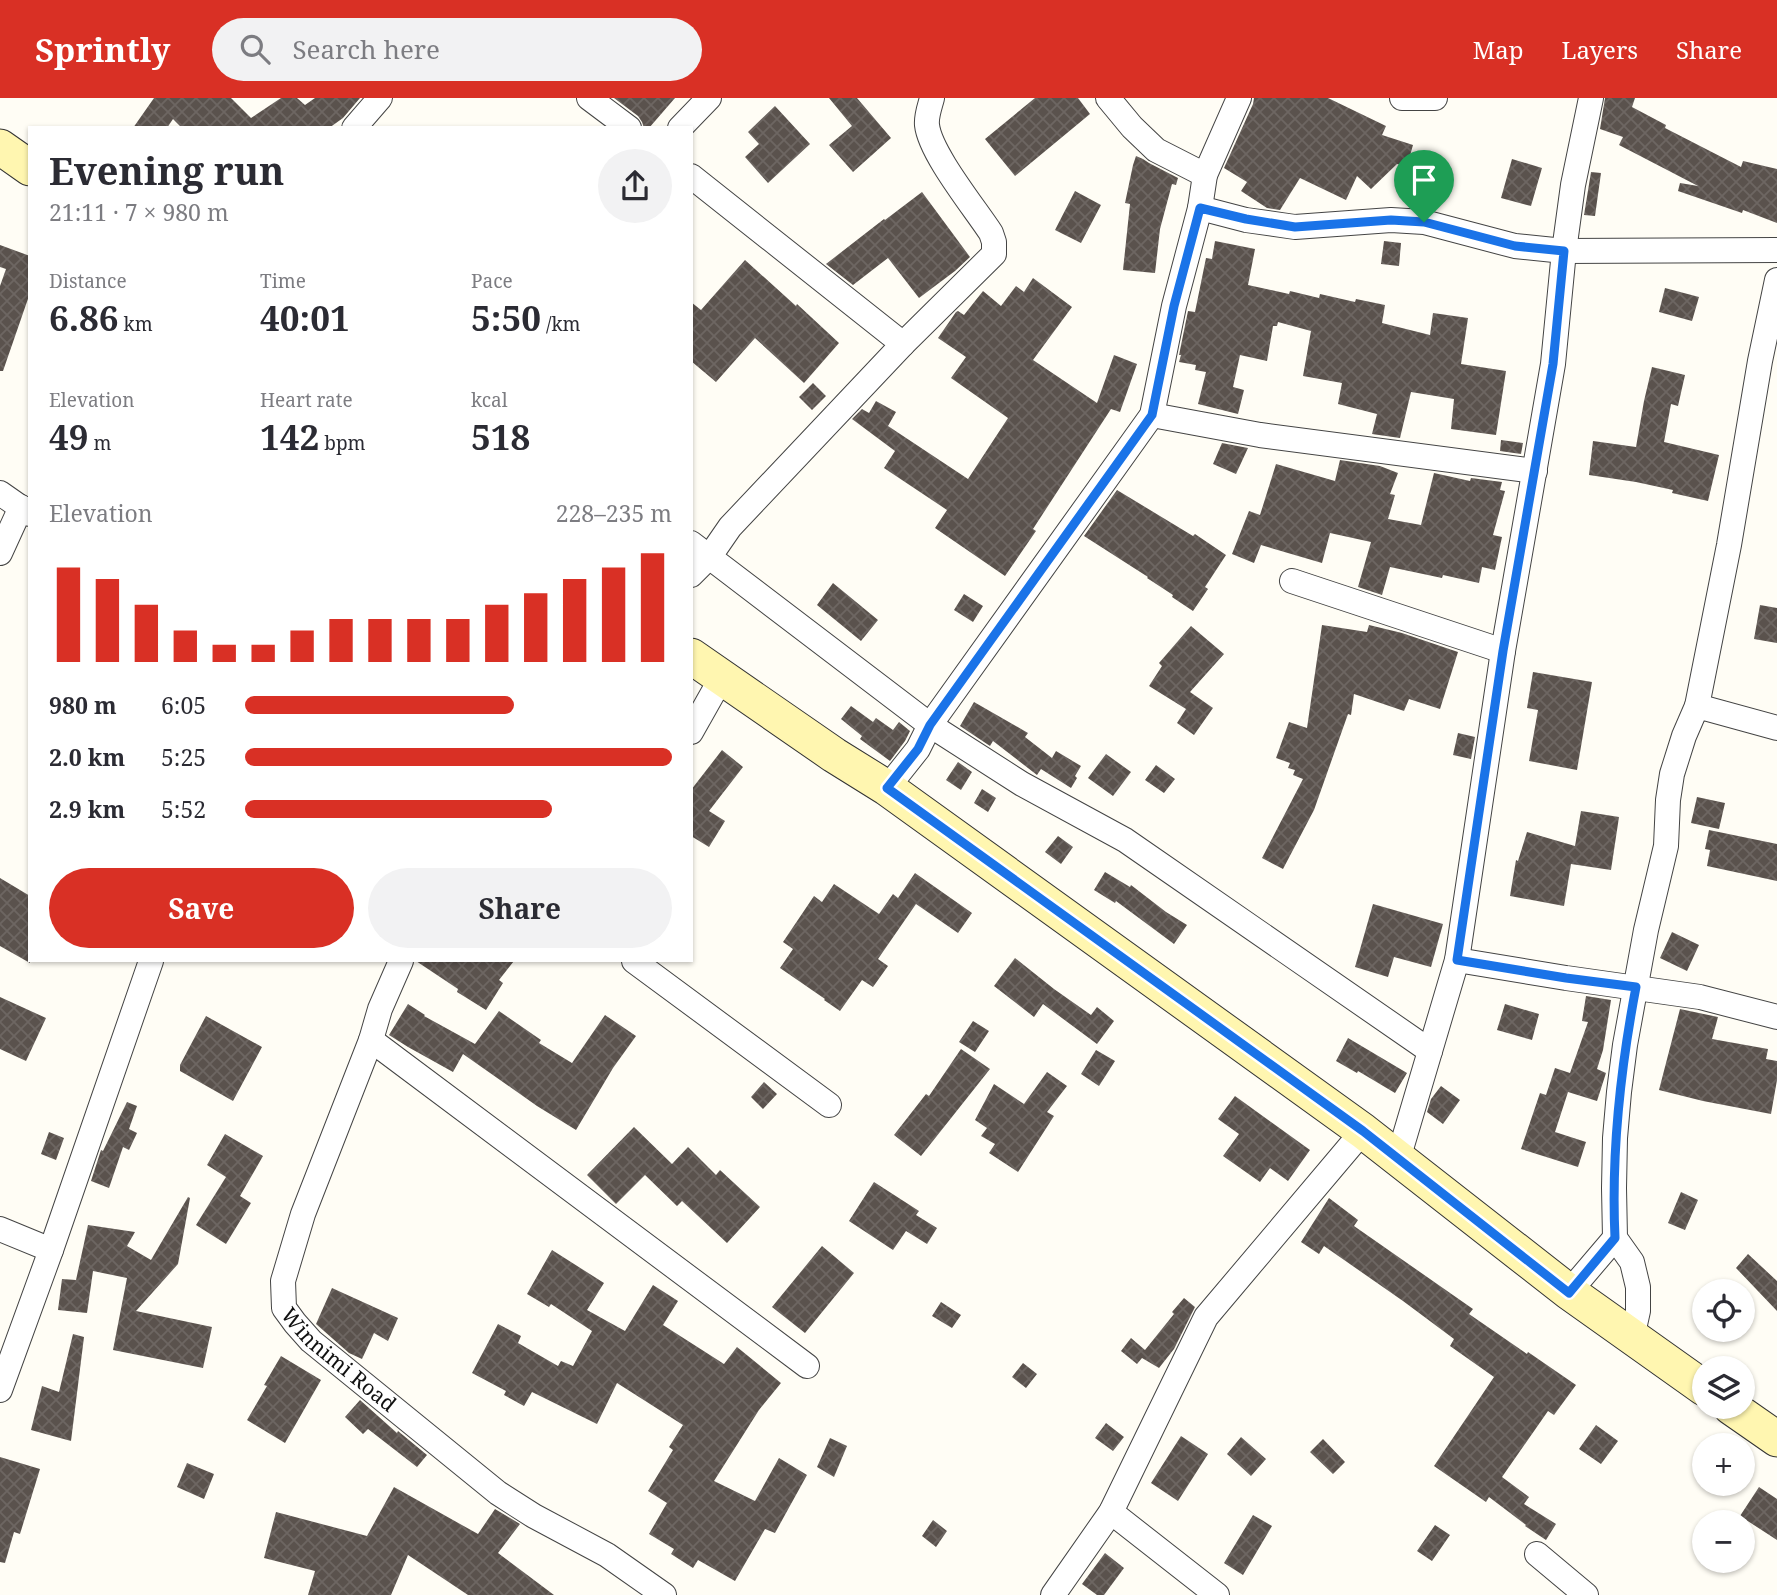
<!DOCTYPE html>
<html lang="en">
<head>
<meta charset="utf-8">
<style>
	body { margin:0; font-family:"Noto Serif",serif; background:#f2f2f3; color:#2b2b33; height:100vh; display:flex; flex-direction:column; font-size:26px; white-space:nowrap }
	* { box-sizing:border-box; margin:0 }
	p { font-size:23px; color:#7c7c81 }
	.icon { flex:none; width:38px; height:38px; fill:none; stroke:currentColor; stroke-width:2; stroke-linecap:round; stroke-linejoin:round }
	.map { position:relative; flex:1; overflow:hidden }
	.side { position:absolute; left:28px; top:28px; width:665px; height:836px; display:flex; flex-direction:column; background:#fff; border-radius:0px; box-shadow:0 2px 5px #0004 }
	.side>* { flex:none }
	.buttons { position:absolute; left:1692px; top:1181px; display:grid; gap:14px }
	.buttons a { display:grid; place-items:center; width:63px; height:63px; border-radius:50%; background:#fff; box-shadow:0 2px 5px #0004; font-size:35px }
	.pin { position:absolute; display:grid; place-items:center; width:60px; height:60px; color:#fff; margin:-72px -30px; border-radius:50% 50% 50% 0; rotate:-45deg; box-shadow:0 0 7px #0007 }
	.pin .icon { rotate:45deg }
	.round { display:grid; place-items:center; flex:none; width:74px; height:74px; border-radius:37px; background:#f2f2f3 }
	.summary { display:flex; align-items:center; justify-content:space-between; height:119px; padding:0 21px }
	h1 { font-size:38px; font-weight:700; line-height:52px }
	.metrics { display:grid; grid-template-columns:repeat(3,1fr); gap:10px; height:119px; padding:7px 21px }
	.metrics div { display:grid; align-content:center }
	.metrics b { font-size:35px; font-weight:700 }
	.metrics small { font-size:19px; font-weight:400 }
	.metrics p { font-size:19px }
	.chart { height:196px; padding:14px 21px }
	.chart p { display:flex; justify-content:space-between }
	.chart svg { width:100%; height:126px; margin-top:7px; stroke:#d93025; stroke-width:6 }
	.cta { display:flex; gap:14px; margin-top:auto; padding:14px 21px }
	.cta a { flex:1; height:80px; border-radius:42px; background:#d93025; color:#fff; font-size:28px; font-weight:700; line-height:80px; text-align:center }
	.cta a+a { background:#f2f2f3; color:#2b2b33 }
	ul { padding:0 21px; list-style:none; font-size:23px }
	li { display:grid; grid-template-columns:112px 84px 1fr; align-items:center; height:52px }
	li i { height:18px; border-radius:9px; background:#d93025 }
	header { display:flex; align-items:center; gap:42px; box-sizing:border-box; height:98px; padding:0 35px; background:#d93025; color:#fff }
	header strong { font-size:33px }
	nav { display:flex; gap:38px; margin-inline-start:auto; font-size:24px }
	.search { width:490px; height:63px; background:#f2f2f3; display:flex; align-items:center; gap:18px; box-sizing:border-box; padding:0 24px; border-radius:38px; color:#7c7c81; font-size:26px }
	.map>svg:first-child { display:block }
	.building { fill:url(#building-cross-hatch) }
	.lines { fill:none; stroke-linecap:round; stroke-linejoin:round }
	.street-casing { stroke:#444; stroke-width:26 }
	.secondary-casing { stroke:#333; stroke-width:37 }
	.street { stroke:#fff; stroke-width:24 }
	.secondary { stroke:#fff6b0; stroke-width:35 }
	.route-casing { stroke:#fff; stroke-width:14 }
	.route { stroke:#1a73e8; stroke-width:9 }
	.labels { text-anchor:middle; stroke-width:7; stroke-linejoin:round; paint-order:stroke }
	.street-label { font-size:21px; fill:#111; stroke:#fff }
</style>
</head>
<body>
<header>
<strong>Sprintly</strong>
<div class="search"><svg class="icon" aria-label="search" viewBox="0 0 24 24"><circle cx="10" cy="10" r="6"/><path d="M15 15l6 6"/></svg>Search here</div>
<nav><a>Map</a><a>Layers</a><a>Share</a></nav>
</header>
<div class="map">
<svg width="1777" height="1497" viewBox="0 0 1777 1497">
	<defs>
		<pattern id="building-cross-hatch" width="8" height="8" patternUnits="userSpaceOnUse" patternTransform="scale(1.75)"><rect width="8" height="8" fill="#5a524d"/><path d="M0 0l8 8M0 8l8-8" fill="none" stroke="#6d6662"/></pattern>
	</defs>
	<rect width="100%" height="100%" fill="#fffdf5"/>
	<path class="building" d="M 154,0 L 231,0 L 251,20 L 281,0 L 297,0 L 305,7 L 315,0 L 360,0 L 343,20 L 329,30 L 182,30 L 173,21 L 167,30 L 133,30 Z
		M 614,0 L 675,0 L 649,30 L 644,30 L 642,24 L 638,18 Z
		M 829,0 L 857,0 L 891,40 L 853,74 L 829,47 L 852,28 Z
		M 1035,0 L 1078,0 L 1090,16 L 1015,78 L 985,41 Z
		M 1254,0 L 1328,0 L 1386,28 L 1382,37 L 1413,47 L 1407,68 L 1397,66 L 1371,91 L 1357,78 L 1346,102 L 1300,80 L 1280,112 L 1267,110 L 1241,93 L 1247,84 L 1224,70 L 1253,6 Z
		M 1605,0 L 1635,0 L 1632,9 L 1666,27 L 1665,30 L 1741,69 L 1743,63 L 1777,71 L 1777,125 L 1743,112 L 1742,115 L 1678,93 L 1680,85 L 1698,88 L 1619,47 L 1623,39 L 1600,31 Z
		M 775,8 L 810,46 L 768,85 L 745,59 L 759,46 L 748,34 Z
		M 1136,58 L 1143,61 L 1149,65 L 1178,80 L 1176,87 L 1172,86 L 1160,131 L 1155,175 L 1123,172 L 1130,106 L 1125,105 L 1133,67 Z
		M 1512,61 L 1542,70 L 1531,108 L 1501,100 Z
		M 1591,74 L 1601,75 L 1595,118 L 1584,117 Z
		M 1075,93 L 1101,107 L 1081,145 L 1055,132 Z
		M 922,94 L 970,159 L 955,173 L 919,200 L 888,160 L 853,187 L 826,166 L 884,121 L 885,122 Z
		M 1215,143 L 1255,151 L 1248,187 L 1289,196 L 1290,193 L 1319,200 L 1320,196 L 1355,204 L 1356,201 L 1385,207 L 1382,225 L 1430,237 L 1433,215 L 1468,220 L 1461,266 L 1506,273 L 1496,337 L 1451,331 L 1454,301 L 1411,294 L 1400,340 L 1372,336 L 1377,316 L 1338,306 L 1342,285 L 1303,278 L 1311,233 L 1278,224 L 1277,228 L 1273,228 L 1267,263 L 1240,257 L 1233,289 L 1244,292 L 1238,316 L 1198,306 L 1206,274 L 1195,272 L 1196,267 L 1179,264 L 1181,257 L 1179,257 L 1188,213 L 1195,214 L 1206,160 L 1212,161 Z
		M 1384,143 L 1401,145 L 1399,168 L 1381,166 Z
		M 0,147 L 30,158 L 30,195 L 3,273 L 0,273 L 0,188 L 6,171 L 0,169 Z
		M 745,162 L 796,208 L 797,206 L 839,245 L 804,285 L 755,240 L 716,284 L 691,263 L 691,204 L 701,212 Z
		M 1033,180 L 1072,209 L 1033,262 L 1097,305 L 1114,257 L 1137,266 L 1120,314 L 1111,311 L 1033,431 L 1036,433 L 1005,478 L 935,430 L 947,412 L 884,370 L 895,353 L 852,321 L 862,311 L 869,315 L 876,303 L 896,314 L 888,328 L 968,381 L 1008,320 L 951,280 L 966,259 L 938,240 L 956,214 L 958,213 L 964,217 L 983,193 L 1001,208 L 1016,188 L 1024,194 Z
		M 1665,190 L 1699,199 L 1692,223 L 1659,214 Z
		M 1652,269 L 1685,277 L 1678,308 L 1671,306 L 1664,344 L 1719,357 L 1708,403 L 1672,395 L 1673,392 L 1636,384 L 1589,377 L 1593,343 L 1636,349 L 1644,303 Z
		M 813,285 L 826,298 L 812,312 L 799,299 Z
		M 1501,342 L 1523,345 L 1521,356 L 1500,353 Z
		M 1222,345 L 1248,350 L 1236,376 L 1213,366 Z
		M 1340,362 L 1380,368 L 1398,375 L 1390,396 L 1395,397 L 1388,421 L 1421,427 L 1434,375 L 1470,383 L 1471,380 L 1502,384 L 1500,392 L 1505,393 L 1493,437 L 1502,439 L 1495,472 L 1482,469 L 1479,485 L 1443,477 L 1442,480 L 1390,469 L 1382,497 L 1358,489 L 1371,444 L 1330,435 L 1322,465 L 1261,447 L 1254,465 L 1232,456 L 1249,413 L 1260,417 L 1276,366 L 1335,383 Z
		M 1117,392 L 1193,438 L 1195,436 L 1226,457 L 1205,489 L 1208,491 L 1193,513 L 1172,499 L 1173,497 L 1147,480 L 1148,479 L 1084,438 Z
		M 833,485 L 878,522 L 861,543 L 817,507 Z
		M 964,496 L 983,508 L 973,524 L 954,512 Z
		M 1760,507 L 1777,510 L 1777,545 L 1754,541 Z
		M 1322,527 L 1367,534 L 1369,527 L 1402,535 L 1458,554 L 1440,611 L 1409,601 L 1404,613 L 1354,596 L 1351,617 L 1348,616 L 1314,712 L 1283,771 L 1262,760 L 1303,681 L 1293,677 L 1295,672 L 1288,670 L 1290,665 L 1276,660 L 1289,624 L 1307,630 Z
		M 1191,528 L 1224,556 L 1190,594 L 1213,610 L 1194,637 L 1177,625 L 1186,611 L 1149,588 L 1162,568 L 1159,565 Z
		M 1533,574 L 1592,584 L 1577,672 L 1529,663 L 1538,612 L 1527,610 Z
		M 974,604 L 1028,635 L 1025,639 L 1052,660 L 1056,653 L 1081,668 L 1075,678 L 1077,680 L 1071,690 L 1041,671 L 1037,677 L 993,643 L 990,648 L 960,628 Z
		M 851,608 L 873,624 L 876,620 L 893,632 L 899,624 L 910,633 L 905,643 L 890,663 L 860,641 L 862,638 L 841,621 Z
		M 1458,635 L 1475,639 L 1471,661 L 1453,657 Z
		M 722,652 L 743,669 L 709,713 L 725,723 L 709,749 L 691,738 L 691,692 Z
		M 1106,656 L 1131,674 L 1113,698 L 1088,680 Z
		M 958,664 L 972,674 L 961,692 L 946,682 Z
		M 1156,667 L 1175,681 L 1164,695 L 1145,682 Z
		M 982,691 L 996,700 L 988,714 L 974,705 Z
		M 1697,699 L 1725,705 L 1719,731 L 1691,725 Z
		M 1581,713 L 1619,719 L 1611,772 L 1571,766 L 1564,808 L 1510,798 L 1516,762 L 1518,763 L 1527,734 L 1575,748 Z
		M 1709,732 L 1777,746 L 1777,783 L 1707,768 L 1710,752 L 1705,751 Z
		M 1058,738 L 1073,749 L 1061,766 L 1045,754 Z
		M 1105,774 L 1130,789 L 1131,787 L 1166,814 L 1187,827 L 1174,846 L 1116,803 L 1115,805 L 1094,792 Z
		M 915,775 L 972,815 L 958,835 L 916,806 L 878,861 L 888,868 L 873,889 L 862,882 L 840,913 L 824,902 L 825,901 L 780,870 L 793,851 L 783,844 L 814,798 L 822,804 L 834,786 L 879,816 L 893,796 L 898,800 Z
		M 0,780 L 30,798 L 30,865 L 0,848 Z
		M 1373,806 L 1443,826 L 1431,869 L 1394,859 L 1388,879 L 1355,869 Z
		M 1672,834 L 1699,847 L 1687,873 L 1660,860 Z
		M 1015,860 L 1054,891 L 1091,917 L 1097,909 L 1114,923 L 1097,946 L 1043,906 L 1034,919 L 994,888 Z
		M 416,863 L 514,863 L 499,882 L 503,885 L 486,912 L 457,894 L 458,891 Z
		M 1586,898 L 1611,902 L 1603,952 L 1597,971 L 1606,975 L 1597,1003 L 1568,994 L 1555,1034 L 1586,1044 L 1578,1069 L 1521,1051 L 1540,995 L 1546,997 L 1555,970 L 1570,975 L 1588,924 L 1582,923 Z
		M 0,899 L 46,920 L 26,963 L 0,951 Z
		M 408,906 L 425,917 L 424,918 L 475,946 L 499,913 L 541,942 L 539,945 L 572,965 L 605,917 L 636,938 L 613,970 L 576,1032 L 537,1008 L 463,956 L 453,974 L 408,949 L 389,937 Z
		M 1505,906 L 1539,916 L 1532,942 L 1497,932 Z
		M 1680,911 L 1718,919 L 1712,941 L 1768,951 L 1766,961 L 1777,963 L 1777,982 L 1771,1016 L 1703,1003 L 1659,992 Z
		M 206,918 L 262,949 L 233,1003 L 180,973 L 180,967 Z
		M 973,923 L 989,933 L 975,954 L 959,944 Z
		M 1348,940 L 1407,975 L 1395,995 L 1358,973 L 1357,975 L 1336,963 Z
		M 961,951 L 990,971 L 921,1058 L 894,1037 L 926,996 L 929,998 Z
		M 1096,952 L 1115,963 L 1099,988 L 1081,976 Z
		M 1047,974 L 1067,988 L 1047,1014 L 1054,1018 L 1018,1074 L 989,1055 L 995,1046 L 981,1038 L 987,1030 L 975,1022 L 994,986 L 1024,1006 Z
		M 764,984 L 777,996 L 763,1011 L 751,999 Z
		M 1441,988 L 1460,1002 L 1443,1026 L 1427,1014 L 1431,1001 Z
		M 1235,998 L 1310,1052 L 1288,1083 L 1270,1070 L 1260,1084 L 1223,1058 L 1239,1036 L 1218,1021 Z
		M 127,1004 L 137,1008 L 129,1031 L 137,1035 L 129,1052 L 123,1049 L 109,1090 L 91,1083 L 101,1052 L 103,1053 Z
		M 634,1029 L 672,1066 L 688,1049 L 716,1077 L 720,1072 L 760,1109 L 727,1145 L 682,1103 L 677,1108 L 645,1077 L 616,1106 L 587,1077 Z
		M 49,1034 L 64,1040 L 56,1062 L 41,1056 Z
		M 225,1036 L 263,1058 L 240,1098 L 251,1105 L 226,1146 L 196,1127 L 226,1079 L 207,1067 Z
		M 874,1084 L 919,1113 L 916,1117 L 937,1130 L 927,1146 L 906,1133 L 893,1152 L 849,1123 Z
		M 1681,1094 L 1698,1102 L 1685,1132 L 1668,1125 Z
		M 188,1099 L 190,1100 L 178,1166 L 136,1213 L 212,1229 L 203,1270 L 113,1252 L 127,1180 L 93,1173 L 87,1215 L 58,1212 L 62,1181 L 76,1182 L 88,1127 L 135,1134 L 127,1148 L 151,1162 Z
		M 1329,1100 L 1358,1122 L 1354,1128 L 1473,1211 L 1469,1216 L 1527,1256 L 1528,1254 L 1576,1287 L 1554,1317 L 1548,1313 L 1502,1379 L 1529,1399 L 1524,1406 L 1556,1426 L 1546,1442 L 1525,1428 L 1526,1427 L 1489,1399 L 1486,1404 L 1434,1368 L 1494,1279 L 1450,1248 L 1454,1241 L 1403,1203 L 1324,1148 L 1319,1156 L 1301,1144 Z
		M 822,1148 L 854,1175 L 805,1235 L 772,1209 Z
		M 552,1152 L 604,1185 L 587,1212 L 625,1233 L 653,1187 L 678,1203 L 663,1227 L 724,1266 L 737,1249 L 781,1285 L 759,1312 L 714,1383 L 755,1403 L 779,1360 L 807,1377 L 775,1435 L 765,1431 L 735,1483 L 698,1462 L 693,1470 L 671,1456 L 674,1451 L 649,1436 L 667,1405 L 648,1393 L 673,1352 L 669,1349 L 683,1327 L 617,1285 L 597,1326 L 532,1294 L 524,1308 L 504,1297 L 506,1293 L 472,1275 L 498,1226 L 521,1238 L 518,1245 L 558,1268 L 561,1263 L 573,1268 L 592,1233 L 551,1206 L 549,1209 L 527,1196 Z
		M 1748,1156 L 1777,1183 L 1777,1213 L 1736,1170 Z
		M 332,1190 L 398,1220 L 388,1243 L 374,1235 L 362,1261 L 349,1255 L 316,1226 Z
		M 1184,1200 L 1195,1209 L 1174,1251 L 1159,1270 L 1142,1260 L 1137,1266 L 1121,1253 L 1131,1240 L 1145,1252 L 1174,1216 L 1172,1214 Z
		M 941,1204 L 961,1217 L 952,1230 L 932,1218 Z
		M 73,1236 L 84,1239 L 71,1343 L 31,1332 L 42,1288 L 59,1294 Z
		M 281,1258 L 321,1282 L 285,1345 L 247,1322 L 267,1288 L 264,1287 Z
		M 1023,1265 L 1037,1276 L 1026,1290 L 1012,1279 Z
		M 360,1302 L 397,1335 L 398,1333 L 427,1357 L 417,1369 L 368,1331 L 363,1336 L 345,1319 Z
		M 1106,1325 L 1124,1339 L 1113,1353 L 1095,1340 Z
		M 1596,1327 L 1618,1343 L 1601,1366 L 1579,1351 Z
		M 1181,1338 L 1208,1356 L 1178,1403 L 1151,1385 Z
		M 1241,1339 L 1266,1361 L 1251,1378 L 1227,1356 Z
		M 830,1340 L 847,1348 L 834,1379 L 817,1369 Z
		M 1323,1341 L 1345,1364 L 1333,1376 L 1310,1354 Z
		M 0,1359 L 40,1371 L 20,1436 L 14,1434 L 5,1465 L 0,1464 Z
		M 187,1365 L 214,1376 L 204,1401 L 177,1389 Z
		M 394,1389 L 478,1436 L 495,1411 L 520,1426 L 498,1455 L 554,1497 L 468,1497 L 408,1457 L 391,1497 L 308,1497 L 315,1473 L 264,1460 L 276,1414 L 367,1438 Z
		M 1759,1389 L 1777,1401 L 1777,1442 L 1740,1418 Z
		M 1253,1417 L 1272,1428 L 1243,1477 L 1224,1465 Z
		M 933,1422 L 947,1433 L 936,1449 L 922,1438 Z
		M 1435,1427 L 1450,1437 L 1432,1463 L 1417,1453 Z
		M 1105,1455 L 1124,1470 L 1104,1497 L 1097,1497 L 1082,1486 Z"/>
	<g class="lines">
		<g class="street-casing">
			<g id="street">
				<path d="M 589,0 L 629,30"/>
				<path d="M 1108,0 L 1132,29 L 1156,52 L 1205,77"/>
				<path d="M 1402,0 L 1435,0"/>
				<path d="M 354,30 L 380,0"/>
				<path d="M 680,30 L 709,0"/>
				<path d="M 691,78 L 903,246"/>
				<path d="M 1200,110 L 1246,122 L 1295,129 L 1391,122 L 1424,124 L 1515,148 L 1564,153 L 1777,152"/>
				<path d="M 1152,317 L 1260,337 L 1535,373"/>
				<path d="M 0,395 L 30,416"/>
				<path d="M 691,445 L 930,627 L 1022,686 L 1125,742 L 1430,953"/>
				<path d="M 0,455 L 21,409"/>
				<path d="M 691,477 L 710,458 L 730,429 L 903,246 L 994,156 L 994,144 L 991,135 C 974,109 930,55 927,27 C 926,18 930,8 932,0"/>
				<path d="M 1292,483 L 1503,553"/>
				<path d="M 1697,608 L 1729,447 L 1760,263 L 1777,182"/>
				<path d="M 691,634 L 722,579"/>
				<path d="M 887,690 L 918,651 L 930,627 L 1152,317 L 1174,208 L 1200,110 L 1205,77 L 1239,0"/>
				<path d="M 1457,862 L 1566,880 L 1700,899 L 1777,919"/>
				<path id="s1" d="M 401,863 L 380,911 L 371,942 L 303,1116 L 283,1183 L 284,1210 L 295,1225 L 311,1243 L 498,1395 L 534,1418 L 607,1457 L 664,1497"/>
				<path d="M 634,863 L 829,1007"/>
				<path d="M 371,942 L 807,1268"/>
				<path d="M 1398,1061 L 1457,862 L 1503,553 L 1553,266 L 1564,153 L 1573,87 L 1591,0"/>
				<path d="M 0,1131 L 51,1152"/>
				<path d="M 1569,1194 L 1615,1140"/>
				<path d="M 1632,1240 L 1638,1213 L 1638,1189 L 1632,1164 L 1615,1140 L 1614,1090 L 1615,1040 L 1619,994 L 1625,947 L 1646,832 L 1666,748 L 1668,702 L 1672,676 L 1684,638 L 1697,608 L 1777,630"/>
				<path d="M 0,1292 L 51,1152 L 151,863"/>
				<path d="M 1111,1414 L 1217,1497"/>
				<path d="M 1537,1456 L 1586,1497"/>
				<path d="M 1053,1497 L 1111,1414 L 1206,1219 L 1363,1033"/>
			</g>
		</g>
		<g class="secondary-casing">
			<path id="secondary" d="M 0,49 L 30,70
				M 691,558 L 834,657 L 887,690 L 1363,1033 L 1569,1194 L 1704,1290
				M 1731,1309 L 1777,1341"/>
		</g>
		<use href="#street" class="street"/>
		<use href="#secondary" class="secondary"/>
	</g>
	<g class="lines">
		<g class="route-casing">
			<path id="route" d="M 1200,110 L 1246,121 L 1295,129 L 1391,122 L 1424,124 L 1515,148 L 1564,153 L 1553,266 L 1503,553 L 1457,862 L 1566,880 L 1636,889 C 1620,973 1611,1055 1615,1140 L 1569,1195 L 1363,1033 L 887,690 L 918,651 L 930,627 L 1152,317 L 1174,208 Z"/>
		</g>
		<use href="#route" class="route"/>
	</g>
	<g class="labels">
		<g class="street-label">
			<text dy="7" stroke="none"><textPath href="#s1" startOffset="444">Winnimi Road</textPath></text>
		</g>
	</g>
</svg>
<div class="buttons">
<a><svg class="icon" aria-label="locate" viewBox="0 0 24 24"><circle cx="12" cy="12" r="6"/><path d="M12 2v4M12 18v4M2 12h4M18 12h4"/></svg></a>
<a><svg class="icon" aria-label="layers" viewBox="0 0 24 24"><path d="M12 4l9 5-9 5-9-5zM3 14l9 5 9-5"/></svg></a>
<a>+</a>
<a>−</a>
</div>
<div class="pin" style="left:1424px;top:124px;background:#1e9e55"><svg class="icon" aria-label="arrive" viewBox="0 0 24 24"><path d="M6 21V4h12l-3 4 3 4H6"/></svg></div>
<section class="side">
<div class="summary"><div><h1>Evening run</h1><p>21:11 · 7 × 980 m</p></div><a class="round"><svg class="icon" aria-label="share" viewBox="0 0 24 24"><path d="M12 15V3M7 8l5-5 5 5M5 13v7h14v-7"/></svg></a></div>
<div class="metrics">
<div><p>Distance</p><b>6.86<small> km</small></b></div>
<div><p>Time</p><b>40:01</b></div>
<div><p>Pace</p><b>5:50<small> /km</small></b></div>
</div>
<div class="metrics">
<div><p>Elevation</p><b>49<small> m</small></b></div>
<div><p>Heart rate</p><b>142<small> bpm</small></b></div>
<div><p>kcal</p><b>518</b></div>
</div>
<div class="chart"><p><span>Elevation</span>228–235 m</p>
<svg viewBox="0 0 160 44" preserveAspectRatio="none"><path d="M5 44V11M15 44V15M25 44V24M35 44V33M45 44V38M55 44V38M65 44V33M75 44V29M85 44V29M95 44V29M105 44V29M115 44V24M125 44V20M135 44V15M145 44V11M155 44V6"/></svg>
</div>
<ul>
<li><b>980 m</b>6:05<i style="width:63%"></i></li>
<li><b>2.0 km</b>5:25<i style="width:100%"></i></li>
<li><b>2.9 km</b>5:52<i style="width:72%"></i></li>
</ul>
<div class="cta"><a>Save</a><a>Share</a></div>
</section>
</div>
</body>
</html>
